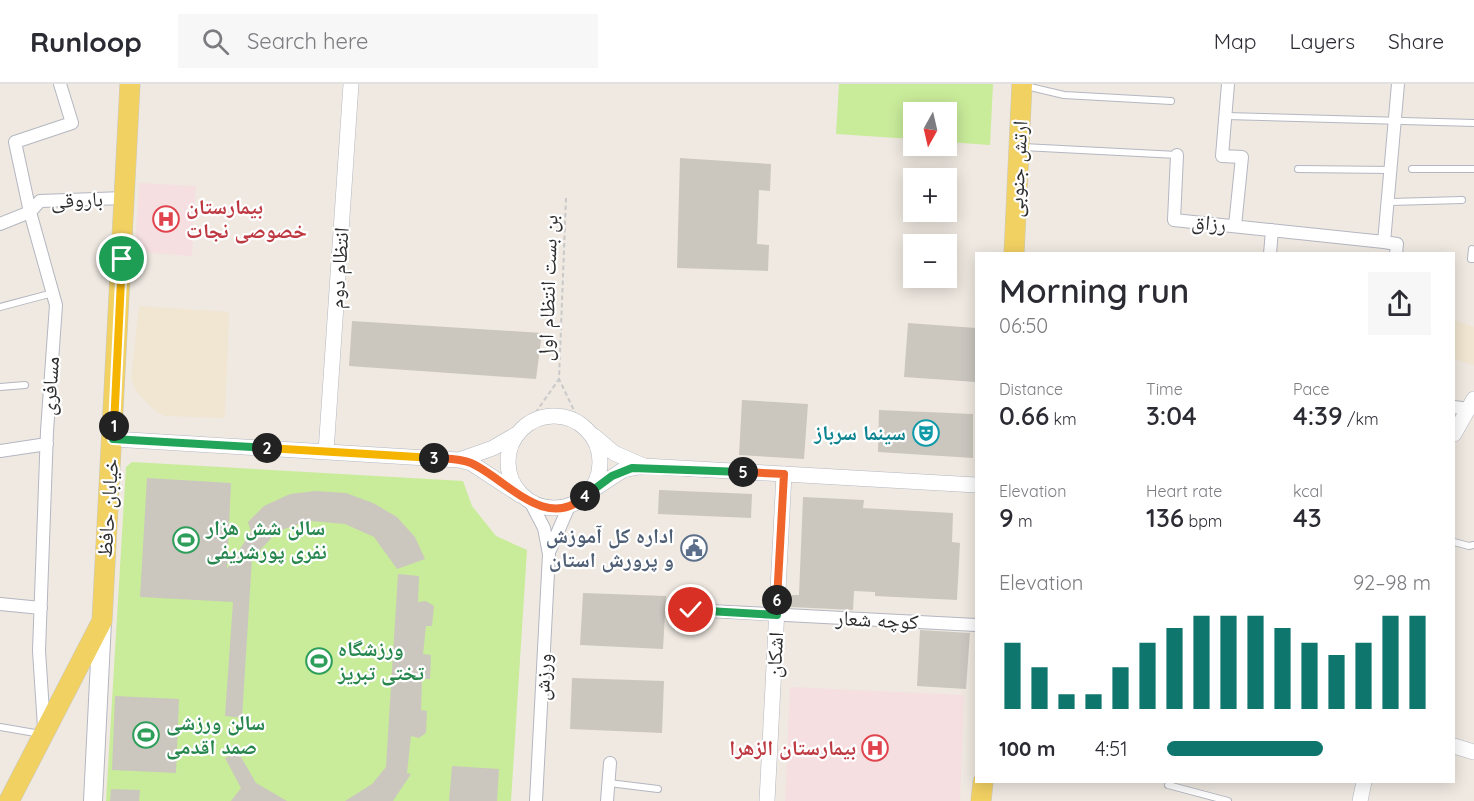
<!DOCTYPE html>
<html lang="en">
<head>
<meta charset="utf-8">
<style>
	body { margin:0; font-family:Quicksand,"Noto Naskh Arabic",sans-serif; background:#f7f7f7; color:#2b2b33; height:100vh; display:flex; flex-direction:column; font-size:22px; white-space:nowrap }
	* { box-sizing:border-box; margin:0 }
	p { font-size:20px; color:#7c7c81 }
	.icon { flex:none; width:33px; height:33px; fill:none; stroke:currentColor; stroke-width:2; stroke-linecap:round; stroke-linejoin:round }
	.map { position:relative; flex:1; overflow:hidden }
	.details { position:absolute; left:975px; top:168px; width:480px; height:531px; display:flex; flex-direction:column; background:#fff; border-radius:0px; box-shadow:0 3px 15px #0003 }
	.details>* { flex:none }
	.needle { width:39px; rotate:188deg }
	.buttons { position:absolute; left:903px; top:18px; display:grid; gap:12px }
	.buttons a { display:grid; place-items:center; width:54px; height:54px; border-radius:0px; background:#fff; box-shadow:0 3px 15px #0003; font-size:30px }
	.pin { position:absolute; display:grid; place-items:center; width:51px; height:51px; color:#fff; margin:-26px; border:3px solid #fff; border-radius:50%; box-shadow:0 2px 6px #0007 }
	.km { position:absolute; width:30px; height:30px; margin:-15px; border-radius:50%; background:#222; color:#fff; font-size:16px; line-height:30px; text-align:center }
	.round { display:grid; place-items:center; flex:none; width:63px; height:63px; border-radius:0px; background:#f7f7f7 }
	.headline { display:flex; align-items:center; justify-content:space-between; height:102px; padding:0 24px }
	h1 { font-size:33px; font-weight:600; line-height:45px }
	.metrics { display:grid; grid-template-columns:repeat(3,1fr); gap:9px; height:102px; padding:6px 24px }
	.metrics div { display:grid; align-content:center }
	.metrics b { font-size:26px; font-weight:600 }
	.metrics small { font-size:16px; font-weight:400 }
	.metrics p { font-size:16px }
	.chart { height:168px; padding:12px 24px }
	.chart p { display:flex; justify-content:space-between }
	.chart svg { width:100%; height:108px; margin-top:6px; stroke:#0f766e; stroke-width:6 }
	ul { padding:0 24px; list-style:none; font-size:20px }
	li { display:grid; grid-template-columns:96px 72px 1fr; align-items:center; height:45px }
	li i { height:15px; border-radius:8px; background:#0f766e }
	header { display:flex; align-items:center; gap:36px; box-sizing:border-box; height:84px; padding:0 30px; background:#fff; border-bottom:2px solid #e1e1e2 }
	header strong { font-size:28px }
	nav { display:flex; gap:33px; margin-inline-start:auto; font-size:21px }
	.search { width:420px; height:54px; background:#f7f7f7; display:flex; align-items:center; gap:15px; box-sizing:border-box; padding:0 21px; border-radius:0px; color:#7c7c81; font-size:22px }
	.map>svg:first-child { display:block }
	.education { fill:#f0e6d1 }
	.medical { fill:#f5dfe0 }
	.pitch { fill:#c9ec9a }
	.building { fill:#cbc7bf }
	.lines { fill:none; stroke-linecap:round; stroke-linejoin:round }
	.service-casing { stroke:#b4b7c1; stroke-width:8 }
	.minor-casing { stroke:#b4b7c1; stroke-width:14 }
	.tertiary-casing { stroke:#b4b7c1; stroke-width:16 }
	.secondary-casing { stroke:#b4b7c1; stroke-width:20 }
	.primary-casing { stroke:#c9c9c9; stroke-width:21 }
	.path { stroke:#c9c9c9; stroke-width:2; stroke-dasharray:4.5 3; stroke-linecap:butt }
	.service { stroke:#fff; stroke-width:6 }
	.minor { stroke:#fff; stroke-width:12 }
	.tertiary { stroke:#fff; stroke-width:15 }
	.secondary { stroke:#fff; stroke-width:18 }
	.primary { stroke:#f2d163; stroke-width:20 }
	.split-1-casing { stroke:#fff; stroke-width:12 }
	.split-2-casing { stroke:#fff; stroke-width:12 }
	.split-3-casing { stroke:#fff; stroke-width:12 }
	.split-4-casing { stroke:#fff; stroke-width:12 }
	.split-5-casing { stroke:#fff; stroke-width:12 }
	.split-6-casing { stroke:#fff; stroke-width:12 }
	.split-7-casing { stroke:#fff; stroke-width:12 }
	.split-1 { stroke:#f5b400; stroke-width:8 }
	.split-2 { stroke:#22a559; stroke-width:8 }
	.split-3 { stroke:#f5b400; stroke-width:8 }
	.split-4 { stroke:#f0652b; stroke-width:8 }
	.split-5 { stroke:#22a559; stroke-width:8 }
	.split-6 { stroke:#f0652b; stroke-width:8 }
	.split-7 { stroke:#22a559; stroke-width:8 }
	.labels { text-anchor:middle; stroke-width:4.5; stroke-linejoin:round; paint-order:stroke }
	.street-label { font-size:21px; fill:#2e2e2e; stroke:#fff }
	.health-label { font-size:21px; font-weight:bold; fill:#be3a42; stroke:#fff; text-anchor:start }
	.culture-label { font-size:21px; font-weight:bold; fill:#0d838f; stroke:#fff; text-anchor:end }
	.leisure-label { font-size:21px; font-weight:bold; fill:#27864d; stroke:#fff; text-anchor:start }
	.service-label { font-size:21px; font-weight:bold; fill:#4e5e75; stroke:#fff; text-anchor:end }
</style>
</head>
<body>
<header>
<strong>Runloop</strong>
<div class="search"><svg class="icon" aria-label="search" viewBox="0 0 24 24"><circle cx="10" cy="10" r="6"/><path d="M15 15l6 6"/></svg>Search here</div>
<nav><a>Map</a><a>Layers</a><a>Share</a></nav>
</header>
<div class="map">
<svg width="1474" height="717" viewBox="0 0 1474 717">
	<rect width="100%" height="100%" fill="#efe9e1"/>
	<path class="education" d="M 139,222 L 229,228 L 225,334 L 165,332 L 154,326 L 137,308 L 131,295 Z
		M 1454,236 L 1474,243 L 1474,281 L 1454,275 Z"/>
	<path class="medical" d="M 139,99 L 196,102 L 192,172 L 135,168 Z
		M 790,603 L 964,611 L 960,717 L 785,717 Z"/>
	<path class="pitch" d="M 839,0 L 993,0 L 990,61 L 947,58 L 946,28 L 914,28 L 913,55 L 836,50 Z
		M 132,378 L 463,397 L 472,422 L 496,452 L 527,466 L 511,717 L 106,717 L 126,383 Z"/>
	<path class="building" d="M 680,74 L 771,80 L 770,107 L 759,106 L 757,160 L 769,161 L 768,187 L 677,184 Z
		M 352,237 L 542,249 L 536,295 L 349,282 Z
		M 908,239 L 976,244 L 976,298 L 904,293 Z
		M 742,316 L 808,320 L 804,375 L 739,371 Z
		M 879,326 L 973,330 L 973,374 L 878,368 Z
		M 147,394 L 231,399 L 227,485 L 251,448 L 248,438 L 264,422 L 290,410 L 315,407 L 346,409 L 373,419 L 397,433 L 415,453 L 425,475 L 397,485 L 374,453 L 345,440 L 310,437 L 278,447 L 252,475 L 242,634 L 225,632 L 233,518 L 140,513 Z
		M 659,406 L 752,410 L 751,434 L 658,430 Z
		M 803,413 L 864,416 L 863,424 L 953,429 L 952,458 L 960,459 L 957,516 L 875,512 L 875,508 L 854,507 L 853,526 L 791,523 L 792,511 L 799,511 Z
		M 398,490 L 419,492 L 418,518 L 426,517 L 434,522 L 432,542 L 426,542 L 423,570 L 431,571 L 430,595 L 422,595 L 421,626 L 427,627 L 426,649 L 419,654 L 411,652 L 407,689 L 411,690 L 393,717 L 345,717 L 372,700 L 386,683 Z
		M 583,509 L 666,512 L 663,565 L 580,561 Z
		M 920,546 L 970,549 L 966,605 L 917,602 Z
		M 572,594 L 664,597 L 662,649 L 570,645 Z
		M 115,612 L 179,615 L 176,689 L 112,686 Z
		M 233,659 L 256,699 L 287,717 L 231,717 L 241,704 L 225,674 L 232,671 Z
		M 452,682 L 499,685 L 497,717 L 449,717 Z
		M 111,705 L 140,706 L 139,717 L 110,717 Z"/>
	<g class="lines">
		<g class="service-casing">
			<path id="service" d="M 1026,2 L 1064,11 L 1171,17
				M 1226,32 L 1474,39
				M 1023,63 L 1177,71
				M 1298,85 L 1391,86
				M 1412,85 L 1474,85
				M 1390,118 L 1462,116
				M 1472,165 L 1471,175 L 1474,175
				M 0,223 L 53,209
				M 0,303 L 25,301
				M 1454,458 L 1469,462 L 1474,461
				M 0,643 L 41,650
				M 609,699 L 658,705
				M 1168,701 L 1228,717"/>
		</g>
		<g class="minor-casing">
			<path id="minor" d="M 1228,0 L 1222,72 L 1242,73 L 1235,142
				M 1177,71 L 1174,136 L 1384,158
				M 0,140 L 30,128 L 40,117 L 124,114
				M 1270,170 L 1272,146
				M 1396,170 L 1397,160 L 1384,158 L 1398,0
				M 1454,323 L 1468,325
				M 0,367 L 47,360
				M 531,419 L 544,444 L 549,470 L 536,717
				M 550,466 L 569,422
				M 0,520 L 41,524
				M 691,526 L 976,541
				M 44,643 L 39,567 L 47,347 L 56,221 L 30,128 L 15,58 L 72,39 L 60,0
				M 607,717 L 610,679"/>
		</g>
		<g class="tertiary-casing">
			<path id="tertiary" d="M508 378a46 46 0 1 1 92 0a46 46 0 1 1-92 0Z
				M 1454,350 L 1474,315
				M 594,352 L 614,369 L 644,382
				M 113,355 L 459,376 L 471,379 L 520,411
				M 326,368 L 351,0
				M 459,376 L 493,364 L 517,350
				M 591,407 L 623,386 L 644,382 L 976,401
				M 1454,662 L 1474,668
				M 767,717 L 784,390
				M 1360,717 L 1364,698"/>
		</g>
		<g class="secondary-casing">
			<path id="secondary" d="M 93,717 L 102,537"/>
		</g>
		<g class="primary-casing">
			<path id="primary" d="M 1014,170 L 1022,0
				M 9,717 L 102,537 L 130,0
				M 981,717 L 983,698"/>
		</g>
		<path class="path" d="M 566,114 L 559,295 L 581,341
			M 527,341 L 559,295"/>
		<use href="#service" class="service"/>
		<use href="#minor" class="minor"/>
		<use href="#tertiary" class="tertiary"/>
		<use href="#secondary" class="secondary"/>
		<use href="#primary" class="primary"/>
	</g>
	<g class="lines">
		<g class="split-1-casing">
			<path id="split-1" d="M 114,342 L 122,175"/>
		</g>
		<g class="split-2-casing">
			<path id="split-2" d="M 114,342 L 113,355 L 267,364"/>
		</g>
		<g class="split-3-casing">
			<path id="split-3" d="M 267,364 L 434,374"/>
		</g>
		<g class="split-4-casing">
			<path id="split-4" d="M 434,374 C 446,375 459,374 471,379 C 505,394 546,449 585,412"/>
		</g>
		<g class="split-5-casing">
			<path id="split-5" d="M 585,412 L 612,392 L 632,384 L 743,388"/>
		</g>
		<g class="split-6-casing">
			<path id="split-6" d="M 743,388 L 784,390 L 777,516"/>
		</g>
		<g class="split-7-casing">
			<path id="split-7" d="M 691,526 L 777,531 L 777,516"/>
		</g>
		<use href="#split-1" class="split-1"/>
		<use href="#split-2" class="split-2"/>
		<use href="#split-3" class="split-3"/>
		<use href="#split-4" class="split-4"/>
		<use href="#split-5" class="split-5"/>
		<use href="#split-6" class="split-6"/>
		<use href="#split-7" class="split-7"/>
	</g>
	<defs>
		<g id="hospital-ring" transform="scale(1.35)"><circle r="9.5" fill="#fff" stroke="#e0444e" stroke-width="1.5"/><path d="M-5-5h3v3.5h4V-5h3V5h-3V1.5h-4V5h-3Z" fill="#e0444e"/></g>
		<g id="theatre-ring" transform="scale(1.35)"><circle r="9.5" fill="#fff" stroke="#0f9aa8" stroke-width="1.5"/><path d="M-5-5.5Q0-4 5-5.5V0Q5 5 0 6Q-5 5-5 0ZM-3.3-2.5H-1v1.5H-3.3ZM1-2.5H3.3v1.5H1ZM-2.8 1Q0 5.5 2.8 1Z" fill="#0f9aa8"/></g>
		<g id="stadium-ring" transform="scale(1.35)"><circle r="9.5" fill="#fff" stroke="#2e9e5b" stroke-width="1.5"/><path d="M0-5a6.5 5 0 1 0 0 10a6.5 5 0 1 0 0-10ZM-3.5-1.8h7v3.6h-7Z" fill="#2e9e5b"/></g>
		<g id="civic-ring" transform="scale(1.35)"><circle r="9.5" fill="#fff" stroke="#5c6f8a" stroke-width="1.5"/><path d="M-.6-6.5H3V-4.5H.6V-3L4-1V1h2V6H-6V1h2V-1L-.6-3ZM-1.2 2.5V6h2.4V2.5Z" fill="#5c6f8a"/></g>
	</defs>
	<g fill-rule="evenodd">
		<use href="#hospital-ring" x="166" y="135"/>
		<use href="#theatre-ring" x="926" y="349"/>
		<use href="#stadium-ring" x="186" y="456"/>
		<use href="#civic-ring" x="694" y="464"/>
		<use href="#stadium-ring" x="319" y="577"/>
		<use href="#stadium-ring" x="146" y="651"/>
		<use href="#hospital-ring" x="875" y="664"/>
	</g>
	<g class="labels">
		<g class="street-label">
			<text transform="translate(1018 85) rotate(-87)" y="7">ارتش جنوبی</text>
			<text transform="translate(77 116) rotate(-2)" y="7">باروقی</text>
			<text transform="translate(1209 139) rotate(6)" y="7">رزاق</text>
			<text transform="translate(339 184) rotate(-86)" y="7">انتظام دوم</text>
			<text transform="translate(548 204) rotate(-88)" y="7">بن بست انتظام اول</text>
			<text transform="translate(50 302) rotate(-86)" y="7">مسافری</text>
			<text transform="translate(108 424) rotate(-86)" y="7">خیابان حافظ</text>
			<text transform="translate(877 536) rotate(3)" y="7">کوچه شعار</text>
			<text transform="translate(775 571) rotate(-87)" y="7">اشکان</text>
			<text transform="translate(543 593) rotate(-87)" y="7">ورزش</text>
		</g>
		<g class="health-label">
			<text x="186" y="130">بیمارستان<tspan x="186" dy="24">خصوصی نجات</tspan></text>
			<text x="856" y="671" text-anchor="end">بیمارستان الزهرا</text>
		</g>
		<g class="culture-label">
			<text x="906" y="356">سینما سرباز</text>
		</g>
		<g class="leisure-label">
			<text x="206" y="451">سالن شش هزار<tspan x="206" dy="24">نفری پورشریفی</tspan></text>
			<text x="338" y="572">ورزشگاه<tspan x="338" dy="24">تختی تبریز</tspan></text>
			<text x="166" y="646">سالن ورزشی<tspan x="166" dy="24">صمد اقدمی</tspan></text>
		</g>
		<g class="service-label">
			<text x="674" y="459">اداره کل آموزش<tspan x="674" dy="24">و پرورش استان</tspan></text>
		</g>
	</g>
</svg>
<div class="buttons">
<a><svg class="needle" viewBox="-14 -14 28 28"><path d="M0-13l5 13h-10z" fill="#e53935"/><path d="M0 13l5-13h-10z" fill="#7c7c81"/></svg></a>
<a>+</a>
<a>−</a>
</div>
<div class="pin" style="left:122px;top:175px;background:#1e9e55"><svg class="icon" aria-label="arrive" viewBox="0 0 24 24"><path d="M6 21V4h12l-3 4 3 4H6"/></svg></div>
<div class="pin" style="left:691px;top:526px;background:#d93025"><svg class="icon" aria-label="check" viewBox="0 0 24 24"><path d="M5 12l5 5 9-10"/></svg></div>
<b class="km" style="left:114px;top:342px">1</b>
<b class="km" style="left:267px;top:364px">2</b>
<b class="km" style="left:434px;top:374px">3</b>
<b class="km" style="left:585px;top:412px">4</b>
<b class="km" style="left:743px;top:388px">5</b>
<b class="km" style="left:777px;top:516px">6</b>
<section class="details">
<div class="headline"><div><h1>Morning run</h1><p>06:50</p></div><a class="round"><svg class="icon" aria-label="share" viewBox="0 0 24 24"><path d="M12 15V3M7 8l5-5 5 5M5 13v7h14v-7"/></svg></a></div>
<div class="metrics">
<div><p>Distance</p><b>0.66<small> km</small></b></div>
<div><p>Time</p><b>3:04</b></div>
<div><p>Pace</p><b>4:39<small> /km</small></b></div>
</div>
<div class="metrics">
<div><p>Elevation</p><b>9<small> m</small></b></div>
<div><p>Heart rate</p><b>136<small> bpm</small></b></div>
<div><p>kcal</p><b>43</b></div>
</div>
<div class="chart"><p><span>Elevation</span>92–98 m</p>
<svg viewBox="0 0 160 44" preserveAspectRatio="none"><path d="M5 44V17M15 44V27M25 44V38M35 44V38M45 44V27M55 44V17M65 44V11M75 44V6M85 44V6M95 44V6M105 44V11M115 44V17M125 44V22M135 44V17M145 44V6M155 44V6"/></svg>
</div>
<ul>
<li><b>100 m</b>4:51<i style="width:59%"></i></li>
</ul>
</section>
</div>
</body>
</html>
